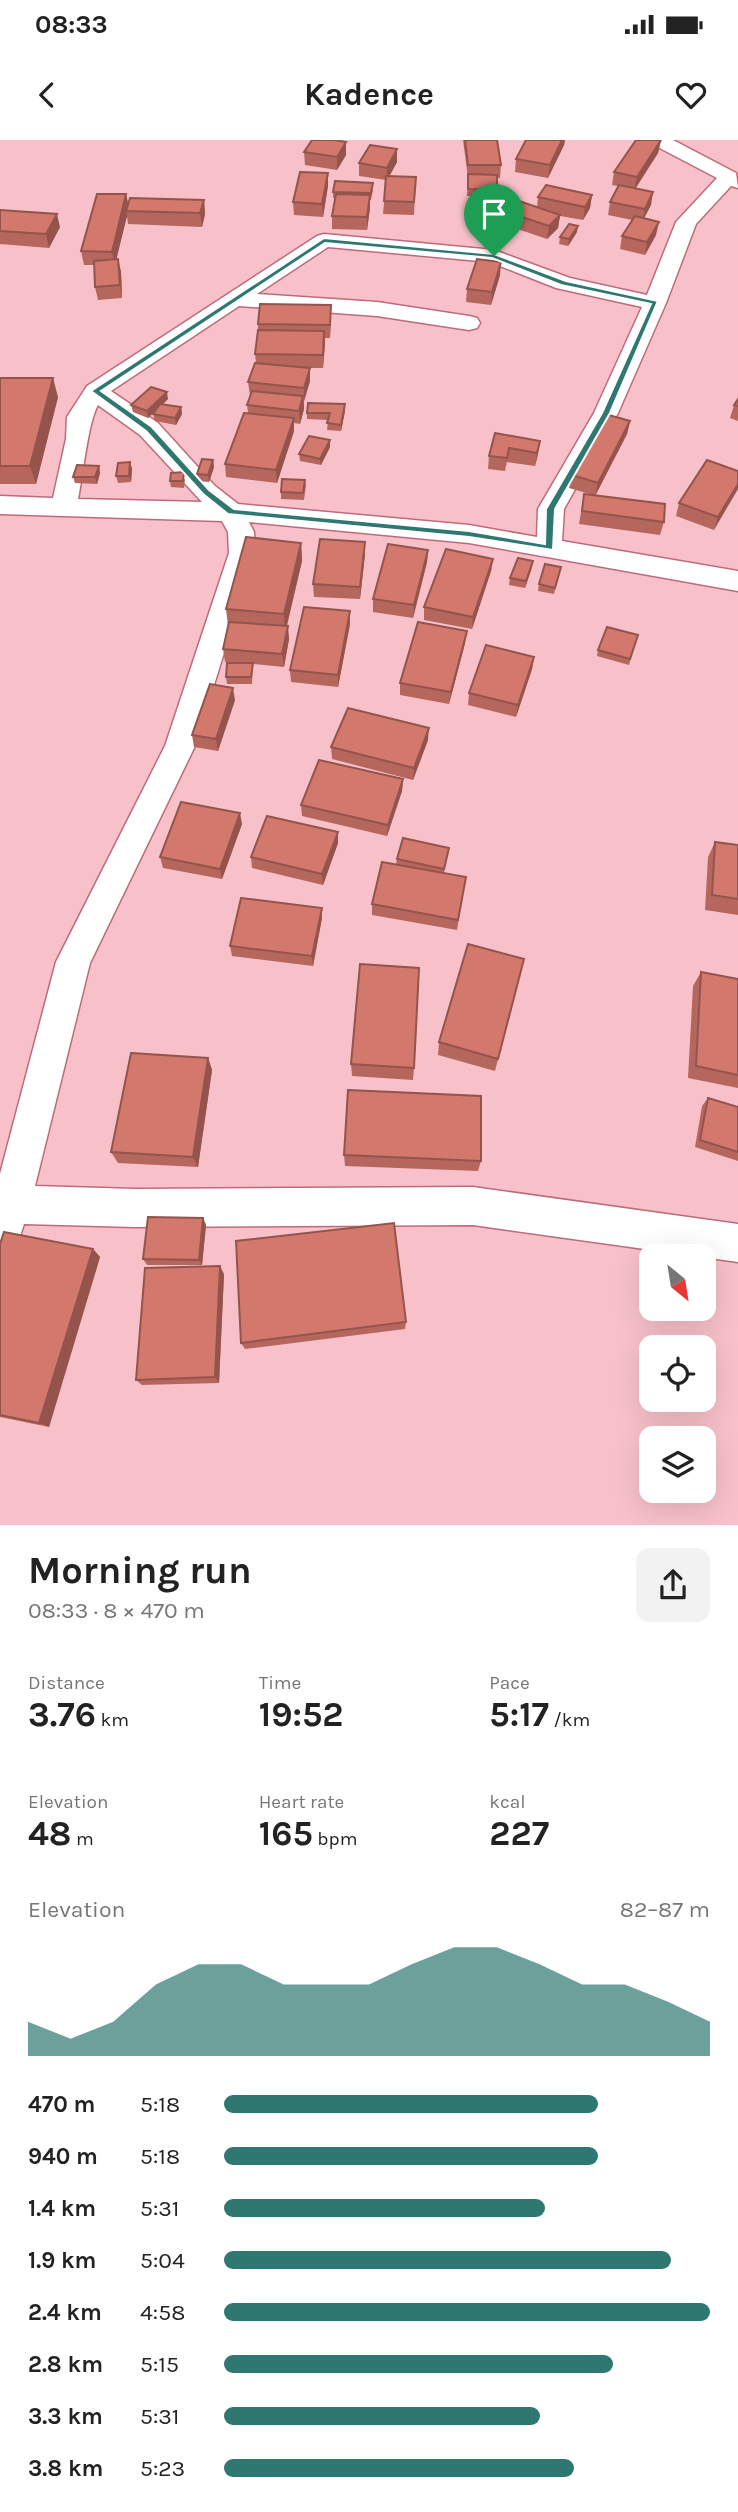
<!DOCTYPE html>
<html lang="en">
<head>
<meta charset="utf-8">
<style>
	body { margin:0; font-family:Karla,sans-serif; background:#f2f2f2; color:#222; height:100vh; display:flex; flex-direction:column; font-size:26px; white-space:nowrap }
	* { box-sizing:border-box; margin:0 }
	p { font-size:23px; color:#767676 }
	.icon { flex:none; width:38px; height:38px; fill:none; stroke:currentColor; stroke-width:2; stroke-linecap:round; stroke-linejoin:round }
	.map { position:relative; height:1385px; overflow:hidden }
	.details { display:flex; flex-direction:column; background:#fff; flex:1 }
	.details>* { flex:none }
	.needle { width:46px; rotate:150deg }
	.fabs { position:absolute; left:639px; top:1104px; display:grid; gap:14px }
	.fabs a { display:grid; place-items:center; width:77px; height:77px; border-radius:14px; background:#fff; box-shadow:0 7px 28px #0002; font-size:35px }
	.pin { position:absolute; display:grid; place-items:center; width:60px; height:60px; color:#fff; margin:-72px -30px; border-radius:50% 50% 50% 0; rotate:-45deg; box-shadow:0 0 7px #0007 }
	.pin .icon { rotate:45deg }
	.round { display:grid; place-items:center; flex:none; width:74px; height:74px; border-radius:14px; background:#f2f2f2 }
	.headline { display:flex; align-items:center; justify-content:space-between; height:119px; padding:0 28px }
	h1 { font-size:38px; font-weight:700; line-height:52px }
	.metrics { display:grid; grid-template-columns:repeat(3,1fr); gap:10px; height:119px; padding:7px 28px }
	.metrics div { display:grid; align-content:center }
	.metrics b { font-size:35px; font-weight:700 }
	.metrics small { font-size:19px; font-weight:400 }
	.metrics p { font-size:19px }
	.chart { height:196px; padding:14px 28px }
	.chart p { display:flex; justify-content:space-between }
	.chart svg { width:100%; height:126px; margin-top:7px; fill:#2f7872; opacity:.7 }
	ul { padding:0 28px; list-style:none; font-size:23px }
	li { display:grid; grid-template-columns:112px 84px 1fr; align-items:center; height:52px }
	li i { height:18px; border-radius:9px; background:#2f7872 }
	.status { display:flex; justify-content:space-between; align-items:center; height:49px; padding:0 35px; background:#fff; direction:ltr }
	.status svg { height:19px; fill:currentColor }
	header { display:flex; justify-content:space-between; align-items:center; height:91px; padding:0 28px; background:#fff; font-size:32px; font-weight:700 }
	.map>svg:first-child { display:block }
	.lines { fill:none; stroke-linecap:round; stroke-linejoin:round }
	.street-casing { stroke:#bd6b7a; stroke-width:3 }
	.street { fill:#fff; fill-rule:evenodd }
	.wall { fill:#b5675d }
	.shaded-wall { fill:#94544c }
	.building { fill:#d3786c; stroke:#94544c; stroke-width:2 }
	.route { fill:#2f7872; stroke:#fff; stroke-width:2; fill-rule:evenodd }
</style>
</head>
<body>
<div class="status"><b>08:33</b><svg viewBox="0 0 49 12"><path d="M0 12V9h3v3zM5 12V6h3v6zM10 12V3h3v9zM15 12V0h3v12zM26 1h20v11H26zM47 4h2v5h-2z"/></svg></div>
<header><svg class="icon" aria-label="back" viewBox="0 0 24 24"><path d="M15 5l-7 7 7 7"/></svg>Kadence<svg class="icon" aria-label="heart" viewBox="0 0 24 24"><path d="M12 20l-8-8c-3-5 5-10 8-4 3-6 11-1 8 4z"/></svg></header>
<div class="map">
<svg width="738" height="1385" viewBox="0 0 738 1385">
	<rect width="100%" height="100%" fill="#f8c1c9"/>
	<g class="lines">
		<g class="street-casing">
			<path id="street" d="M 650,0 L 673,0 L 736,33 L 738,48 L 731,46 L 696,84 L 666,163 L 618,273 L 564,369 L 562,401 L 738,431 L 738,451 L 469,403 L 249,382 L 254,392 L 255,413 L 195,606 L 90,823 L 35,1046 L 135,1049 L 473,1047 L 738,1084 L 738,1122 L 473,1085 L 135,1087 L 24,1084 L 14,1114 L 0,1119 L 0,1034 L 56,822 L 165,606 L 229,413 L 228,392 L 222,381 L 0,374 L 0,356 L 53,358 L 66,299 L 67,277 L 87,246 L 317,96 L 324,94 L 494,110 L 570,138 L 647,155 L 676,82 L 717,38 L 652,4 ZM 328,107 L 490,122 L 556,148 L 642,167 L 594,273 L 538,369 L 537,397 L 469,385 L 238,364 L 215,346 L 158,283 L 111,251 L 239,166 L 377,176 L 469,190 L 477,188 L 480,183 L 477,178 L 469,176 L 377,162 L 257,154 ZM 98,265 L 140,295 L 202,362 L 78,359 C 83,335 88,282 98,265 Z"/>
		</g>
		<use href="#street" class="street"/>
	</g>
	<path class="wall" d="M 463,0 L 497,0 L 501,25 L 500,38 L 497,38 L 496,57 L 467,56 L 468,38 Z
		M 526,0 L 565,0 L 564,5 L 548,38 L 515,32 L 516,19 Z
		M 661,0 L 658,13 L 636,48 L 651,65 L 644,78 L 656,95 L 645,115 L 620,109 L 622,96 L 632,80 L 608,75 L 610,62 L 618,46 L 612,45 L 614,32 Z
		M 346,2 L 346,15 L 337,30 L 305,25 L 304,12 Z
		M 397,22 L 389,36 L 416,37 L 414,75 L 383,74 L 386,40 L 359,36 L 359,23 Z
		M 328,33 L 328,46 L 323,77 L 294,75 L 293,62 Z
		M 373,50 L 371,60 L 370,60 L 370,68 L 367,90 L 332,89 L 332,76 L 335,58 L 333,58 L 333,52 Z
		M 126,54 L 128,64 L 204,60 L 205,74 L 202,87 L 128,84 L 127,76 L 116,119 L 118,119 L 121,132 L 122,158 L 98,160 L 95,147 L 94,125 L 84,125 L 81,111 Z
		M 592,55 L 590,68 L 583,80 L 560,76 L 558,88 L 547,99 L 503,84 L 504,71 L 537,67 L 538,57 Z
		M 0,70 L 60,87 L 49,108 L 0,104 Z
		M 577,92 L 568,106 L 559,104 L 560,97 Z
		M 500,135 L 491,165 L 466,162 L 467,149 Z
		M 331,165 L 330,198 L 325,198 L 323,228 L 304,228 L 310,228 L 310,241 L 304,261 L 304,269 L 300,284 L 294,283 L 294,291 L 277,343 L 226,337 L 225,324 L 248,273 L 247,265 L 250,256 L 248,242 L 256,223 L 255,214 L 258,190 L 258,184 Z
		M 0,238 L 58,257 L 36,344 L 0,344 Z
		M 168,259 L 163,264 L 181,267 L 182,274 L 176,285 L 155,281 L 153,274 L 155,271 L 148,278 L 133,272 L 131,265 Z
		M 738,259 L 738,281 L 730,278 L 734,265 Z
		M 345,271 L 341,291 L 327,290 L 328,280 L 307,279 L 307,273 Z
		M 630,281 L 627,294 L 595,356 L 664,382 L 660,395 L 579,384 L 584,354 L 593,355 L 569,348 L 572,335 Z
		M 495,293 L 538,314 L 535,326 L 507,322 L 505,331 L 488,329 L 489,316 Z
		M 330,300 L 330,307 L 321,325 L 300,321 L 299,314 Z
		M 213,320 L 214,327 L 209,342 L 198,341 L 197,334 Z
		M 130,322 L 132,329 L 131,342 L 118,343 L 116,336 Z
		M 99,326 L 100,333 L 97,344 L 75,343 L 73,337 Z
		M 738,331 L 714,390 L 676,376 L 679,363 Z
		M 185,339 L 184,348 L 171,347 L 170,341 Z
		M 305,340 L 306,346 L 304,360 L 281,359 L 281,352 Z
		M 365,402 L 365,414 L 360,459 L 314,457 L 313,444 Z
		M 301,403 L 302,421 L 287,486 L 289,499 L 284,527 L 253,524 L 252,544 L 227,544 L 226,537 L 240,523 L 225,522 L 223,509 L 228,486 L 226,469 Z
		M 428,410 L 427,422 L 413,478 L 373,472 L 373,459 Z
		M 493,419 L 491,431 L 472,489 L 424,480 L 424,467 Z
		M 532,427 L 525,448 L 509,445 L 510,438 Z
		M 561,427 L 554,454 L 538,451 L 539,444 Z
		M 350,484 L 338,547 L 291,542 L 290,530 Z
		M 638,495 L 629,525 L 597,516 L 598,510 Z
		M 465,503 L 449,564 L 400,555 L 400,543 Z
		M 534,517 L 532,529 L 516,577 L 468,565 L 469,553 Z
		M 235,560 L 218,611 L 194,607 L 192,595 Z
		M 428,600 L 413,640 L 332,619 L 331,607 Z
		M 403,639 L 402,651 L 387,696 L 302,676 L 301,665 Z
		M 242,684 L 222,739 L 163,728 L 160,717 Z
		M 715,702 L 738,705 L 738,775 L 705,770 L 708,717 Z
		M 338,703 L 323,745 L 252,728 L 251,717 Z
		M 449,708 L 444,733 L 466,737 L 457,790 L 372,775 L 372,764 L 396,724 L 397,719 Z
		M 322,778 L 313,826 L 232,816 L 230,806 Z
		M 524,819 L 495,931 L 438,915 L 439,902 Z
		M 701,832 L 738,839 L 738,948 L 688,938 L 693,846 Z
		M 208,918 L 212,930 L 198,1027 L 118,1023 L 111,1012 Z
		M 351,924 L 414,928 L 413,940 L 352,936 Z
		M 708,958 L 738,967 L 738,1021 L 695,1007 L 702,966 Z
		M 344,1015 L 481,1021 L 478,1031 L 345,1026 Z
		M 203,1078 L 206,1085 L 202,1125 L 147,1125 L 143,1119 Z
		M 0,1104 L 93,1109 L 100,1117 L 49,1287 L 0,1277 Z
		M 224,1134 L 219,1243 L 142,1245 L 136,1240 Z
		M 406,1182 L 405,1189 L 245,1209 L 241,1203 Z"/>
	<path class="shaded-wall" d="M 562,0 L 565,0 L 564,5 L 548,38 L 550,25 Z
		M 661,0 L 658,13 L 634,50 L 637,37 Z
		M 346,2 L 346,15 L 337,30 L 337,17 Z
		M 397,9 L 397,22 L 387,41 L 387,28 Z
		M 328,33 L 328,46 L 323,77 L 322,64 Z
		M 653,52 L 651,65 L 642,82 L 645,69 Z
		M 126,54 L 129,67 L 126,71 L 127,76 L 115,125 L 112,112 Z
		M 370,55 L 370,68 L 367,90 L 367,77 Z
		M 592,55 L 590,68 L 583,80 L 585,67 Z
		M 204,60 L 205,74 L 202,87 L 200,73 Z
		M 57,74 L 60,87 L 49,108 L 46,94 Z
		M 560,75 L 558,88 L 547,99 L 549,86 Z
		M 659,82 L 656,95 L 645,115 L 647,102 Z
		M 578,86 L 577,92 L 568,106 L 569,99 Z
		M 118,119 L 121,132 L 122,158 L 120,145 Z
		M 501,122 L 500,135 L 491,165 L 492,152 Z
		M 331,165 L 331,178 L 330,198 L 330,185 Z
		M 324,191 L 325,204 L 323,228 L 323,215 Z
		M 310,228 L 310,241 L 304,261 L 304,248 Z
		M 53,238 L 58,257 L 36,344 L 30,326 Z
		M 167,252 L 168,259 L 148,278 L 147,271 Z
		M 303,256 L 304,269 L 300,284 L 299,271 Z
		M 345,264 L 345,271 L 341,291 L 341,285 Z
		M 181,267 L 182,274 L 176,285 L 175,278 Z
		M 294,278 L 294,291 L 277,343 L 276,330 Z
		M 630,281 L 627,294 L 595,356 L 598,343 Z
		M 330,300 L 330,307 L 321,325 L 320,319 Z
		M 540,301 L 538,314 L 535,326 L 537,313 Z
		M 213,320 L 214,327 L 209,342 L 208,335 Z
		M 130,322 L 132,329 L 131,342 L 129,336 Z
		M 99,326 L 100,333 L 97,344 L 95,337 Z
		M 738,344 L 738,349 L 714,390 L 718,377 Z
		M 365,402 L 365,414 L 360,459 L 360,447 Z
		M 301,403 L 302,421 L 285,492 L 284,474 Z
		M 428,410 L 427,422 L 413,478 L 414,465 Z
		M 493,419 L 491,431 L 472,489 L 473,477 Z
		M 533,421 L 532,427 L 525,448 L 526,441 Z
		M 350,471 L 350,484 L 338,547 L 338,535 Z
		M 288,486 L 289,499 L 284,527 L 282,514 Z
		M 467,491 L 465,503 L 449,564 L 451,552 Z
		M 534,517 L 532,529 L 516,577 L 518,565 Z
		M 233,548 L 235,560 L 218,611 L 216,599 Z
		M 429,588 L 428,600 L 413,640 L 414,628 Z
		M 403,639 L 402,651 L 387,696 L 388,685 Z
		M 240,673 L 242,684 L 222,739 L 220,729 Z
		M 338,692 L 338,703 L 323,745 L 322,734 Z
		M 322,768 L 322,778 L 313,826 L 312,816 Z
		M 208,918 L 212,930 L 198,1027 L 193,1017 Z
		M 203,1078 L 206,1085 L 202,1125 L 199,1120 Z
		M 93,1109 L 100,1117 L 49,1287 L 39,1283 Z
		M 220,1126 L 224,1134 L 219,1243 L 215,1237 Z"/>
	<path class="building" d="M 312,0 L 334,0 L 346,2 L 337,17 L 304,12 Z
		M 465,0 L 497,0 L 501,25 L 468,25 Z
		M 526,0 L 562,0 L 550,25 L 516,19 Z
		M 636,0 L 661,0 L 637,37 L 614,32 Z
		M 370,5 L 397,9 L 387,28 L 359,23 Z
		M 300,32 L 328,33 L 322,64 L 293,62 Z
		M 468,34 L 497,35 L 497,50 L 468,49 Z
		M 386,36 L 416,37 L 414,62 L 384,61 Z
		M 335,41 L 373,43 L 371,53 L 333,52 Z
		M 546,45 L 592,55 L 585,67 L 538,57 Z
		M 619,45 L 653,52 L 645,69 L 610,62 Z
		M 97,54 L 126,54 L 112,112 L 81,111 Z
		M 336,54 L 370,55 L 367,77 L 332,76 Z
		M 130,58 L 204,60 L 200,73 L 126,71 Z
		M 516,60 L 560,75 L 549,86 L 504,71 Z
		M 0,70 L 57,74 L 46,94 L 0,91 Z
		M 635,76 L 659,82 L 647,102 L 622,96 Z
		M 569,84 L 578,86 L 569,99 L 560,97 Z
		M 118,119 L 120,145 L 95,147 L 94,121 Z
		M 477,119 L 501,122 L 492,152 L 467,149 Z
		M 260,164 L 331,165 L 330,185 L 258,184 Z
		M 258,190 L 324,191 L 323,215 L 255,214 Z
		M 255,223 L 310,228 L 304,248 L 248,242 Z
		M 0,238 L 53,238 L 30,326 L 0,326 Z
		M 151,247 L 167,252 L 147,271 L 131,265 Z
		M 252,251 L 303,256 L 299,271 L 247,265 Z
		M 738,259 L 738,266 L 734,265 Z
		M 308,263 L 345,264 L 341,285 L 327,283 L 330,273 L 307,273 Z
		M 160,264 L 181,267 L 175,278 L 153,274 Z
		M 244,273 L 294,278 L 276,330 L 225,324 Z
		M 605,274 L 630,281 L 598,343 L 572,335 Z
		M 495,293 L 540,301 L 537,313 L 509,308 L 507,318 L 489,316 Z
		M 309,296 L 330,300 L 320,319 L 299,314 Z
		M 202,319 L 213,320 L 208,335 L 197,334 Z
		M 707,320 L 738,331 L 738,344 L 718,377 L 679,363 Z
		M 130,322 L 129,336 L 116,336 L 118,323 Z
		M 77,325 L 99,326 L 95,337 L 73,337 Z
		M 184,332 L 183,341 L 170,341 L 171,333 Z
		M 282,339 L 305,340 L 303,353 L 281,352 Z
		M 584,354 L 665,364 L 664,382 L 582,371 Z
		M 246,397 L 301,403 L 284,474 L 226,469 Z
		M 320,399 L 365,402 L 360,447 L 313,444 Z
		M 388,404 L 428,410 L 414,465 L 373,459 Z
		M 446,409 L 493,419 L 473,477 L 424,467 Z
		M 518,418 L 533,421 L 526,441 L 510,438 Z
		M 545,424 L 561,427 L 555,448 L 539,444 Z
		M 304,467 L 350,471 L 338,535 L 290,530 Z
		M 229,482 L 288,486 L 282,514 L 223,509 Z
		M 418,482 L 467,491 L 451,552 L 400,543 Z
		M 607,487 L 638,495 L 630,519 L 598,510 Z
		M 486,505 L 534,517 L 518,565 L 469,553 Z
		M 227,523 L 253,523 L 251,537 L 226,537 Z
		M 210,544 L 233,548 L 216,599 L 192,595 Z
		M 348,568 L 429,588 L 414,628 L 331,607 Z
		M 319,620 L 403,639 L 388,685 L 301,665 Z
		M 181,662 L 240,673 L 220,729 L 160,717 Z
		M 267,676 L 338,692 L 322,734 L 251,717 Z
		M 403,698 L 449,708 L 444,729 L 397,719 Z
		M 715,702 L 738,705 L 738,759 L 712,755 Z
		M 382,722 L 466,737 L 458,780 L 372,764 Z
		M 241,758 L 322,768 L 312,816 L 230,806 Z
		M 468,804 L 524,819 L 498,919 L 439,902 Z
		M 360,824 L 419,828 L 414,928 L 351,924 Z
		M 701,832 L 738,839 L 738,935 L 696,926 Z
		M 131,913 L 208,918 L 193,1017 L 111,1012 Z
		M 348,950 L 481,956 L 481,1021 L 344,1015 Z
		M 708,958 L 738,967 L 738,1012 L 700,1000 Z
		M 148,1077 L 203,1078 L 199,1120 L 143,1119 Z
		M 394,1083 L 406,1182 L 241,1203 L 236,1101 Z
		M 4,1092 L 93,1109 L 39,1283 L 0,1275 L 0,1104 Z
		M 220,1126 L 215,1237 L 136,1240 L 145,1128 Z"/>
	<path class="route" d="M 324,98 L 494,114 L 566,141 L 658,161 L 610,273 L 555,369 L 553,410 L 469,397 L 228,374 L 203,354 L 146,291 L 91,251 ZM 325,103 L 492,118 L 561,145 L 651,164 L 602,273 L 546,369 L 545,404 L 469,391 L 234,369 L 209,350 L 152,287 L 101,251 Z"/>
</svg>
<div class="fabs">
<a><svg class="needle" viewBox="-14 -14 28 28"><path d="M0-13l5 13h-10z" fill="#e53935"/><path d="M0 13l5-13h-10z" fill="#767676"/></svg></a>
<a><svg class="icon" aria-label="locate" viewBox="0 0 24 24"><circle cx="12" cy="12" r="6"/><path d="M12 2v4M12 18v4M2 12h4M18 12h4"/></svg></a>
<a><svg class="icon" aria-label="layers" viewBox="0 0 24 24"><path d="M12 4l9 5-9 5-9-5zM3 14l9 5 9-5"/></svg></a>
</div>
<div class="pin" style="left:494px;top:116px;background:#1e9e55"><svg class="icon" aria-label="arrive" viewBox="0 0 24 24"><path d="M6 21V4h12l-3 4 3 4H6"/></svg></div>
</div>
<section class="details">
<div class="headline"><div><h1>Morning run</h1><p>08:33 · 8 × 470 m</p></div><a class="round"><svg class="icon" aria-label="share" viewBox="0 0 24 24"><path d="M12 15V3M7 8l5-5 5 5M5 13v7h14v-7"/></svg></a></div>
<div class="metrics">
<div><p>Distance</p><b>3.76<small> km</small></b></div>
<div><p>Time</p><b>19:52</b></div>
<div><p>Pace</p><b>5:17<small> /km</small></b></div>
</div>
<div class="metrics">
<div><p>Elevation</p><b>48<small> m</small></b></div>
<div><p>Heart rate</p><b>165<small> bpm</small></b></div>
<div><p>kcal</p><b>227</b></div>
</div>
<div class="chart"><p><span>Elevation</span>82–87 m</p>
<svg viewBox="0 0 160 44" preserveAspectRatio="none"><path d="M0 44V32L10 38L20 32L30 19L40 12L50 12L60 19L70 19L80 19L90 12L100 6L110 6L120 12L130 19L140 19L150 25L160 32V44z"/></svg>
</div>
<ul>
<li><b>470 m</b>5:18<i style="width:77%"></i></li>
<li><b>940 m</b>5:18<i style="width:77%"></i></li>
<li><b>1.4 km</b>5:31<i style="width:66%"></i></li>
<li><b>1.9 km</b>5:04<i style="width:92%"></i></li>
<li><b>2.4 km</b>4:58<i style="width:100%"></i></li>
<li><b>2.8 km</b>5:15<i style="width:80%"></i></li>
<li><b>3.3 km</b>5:31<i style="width:65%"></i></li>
<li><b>3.8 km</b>5:23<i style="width:72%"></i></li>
</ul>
</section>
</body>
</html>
